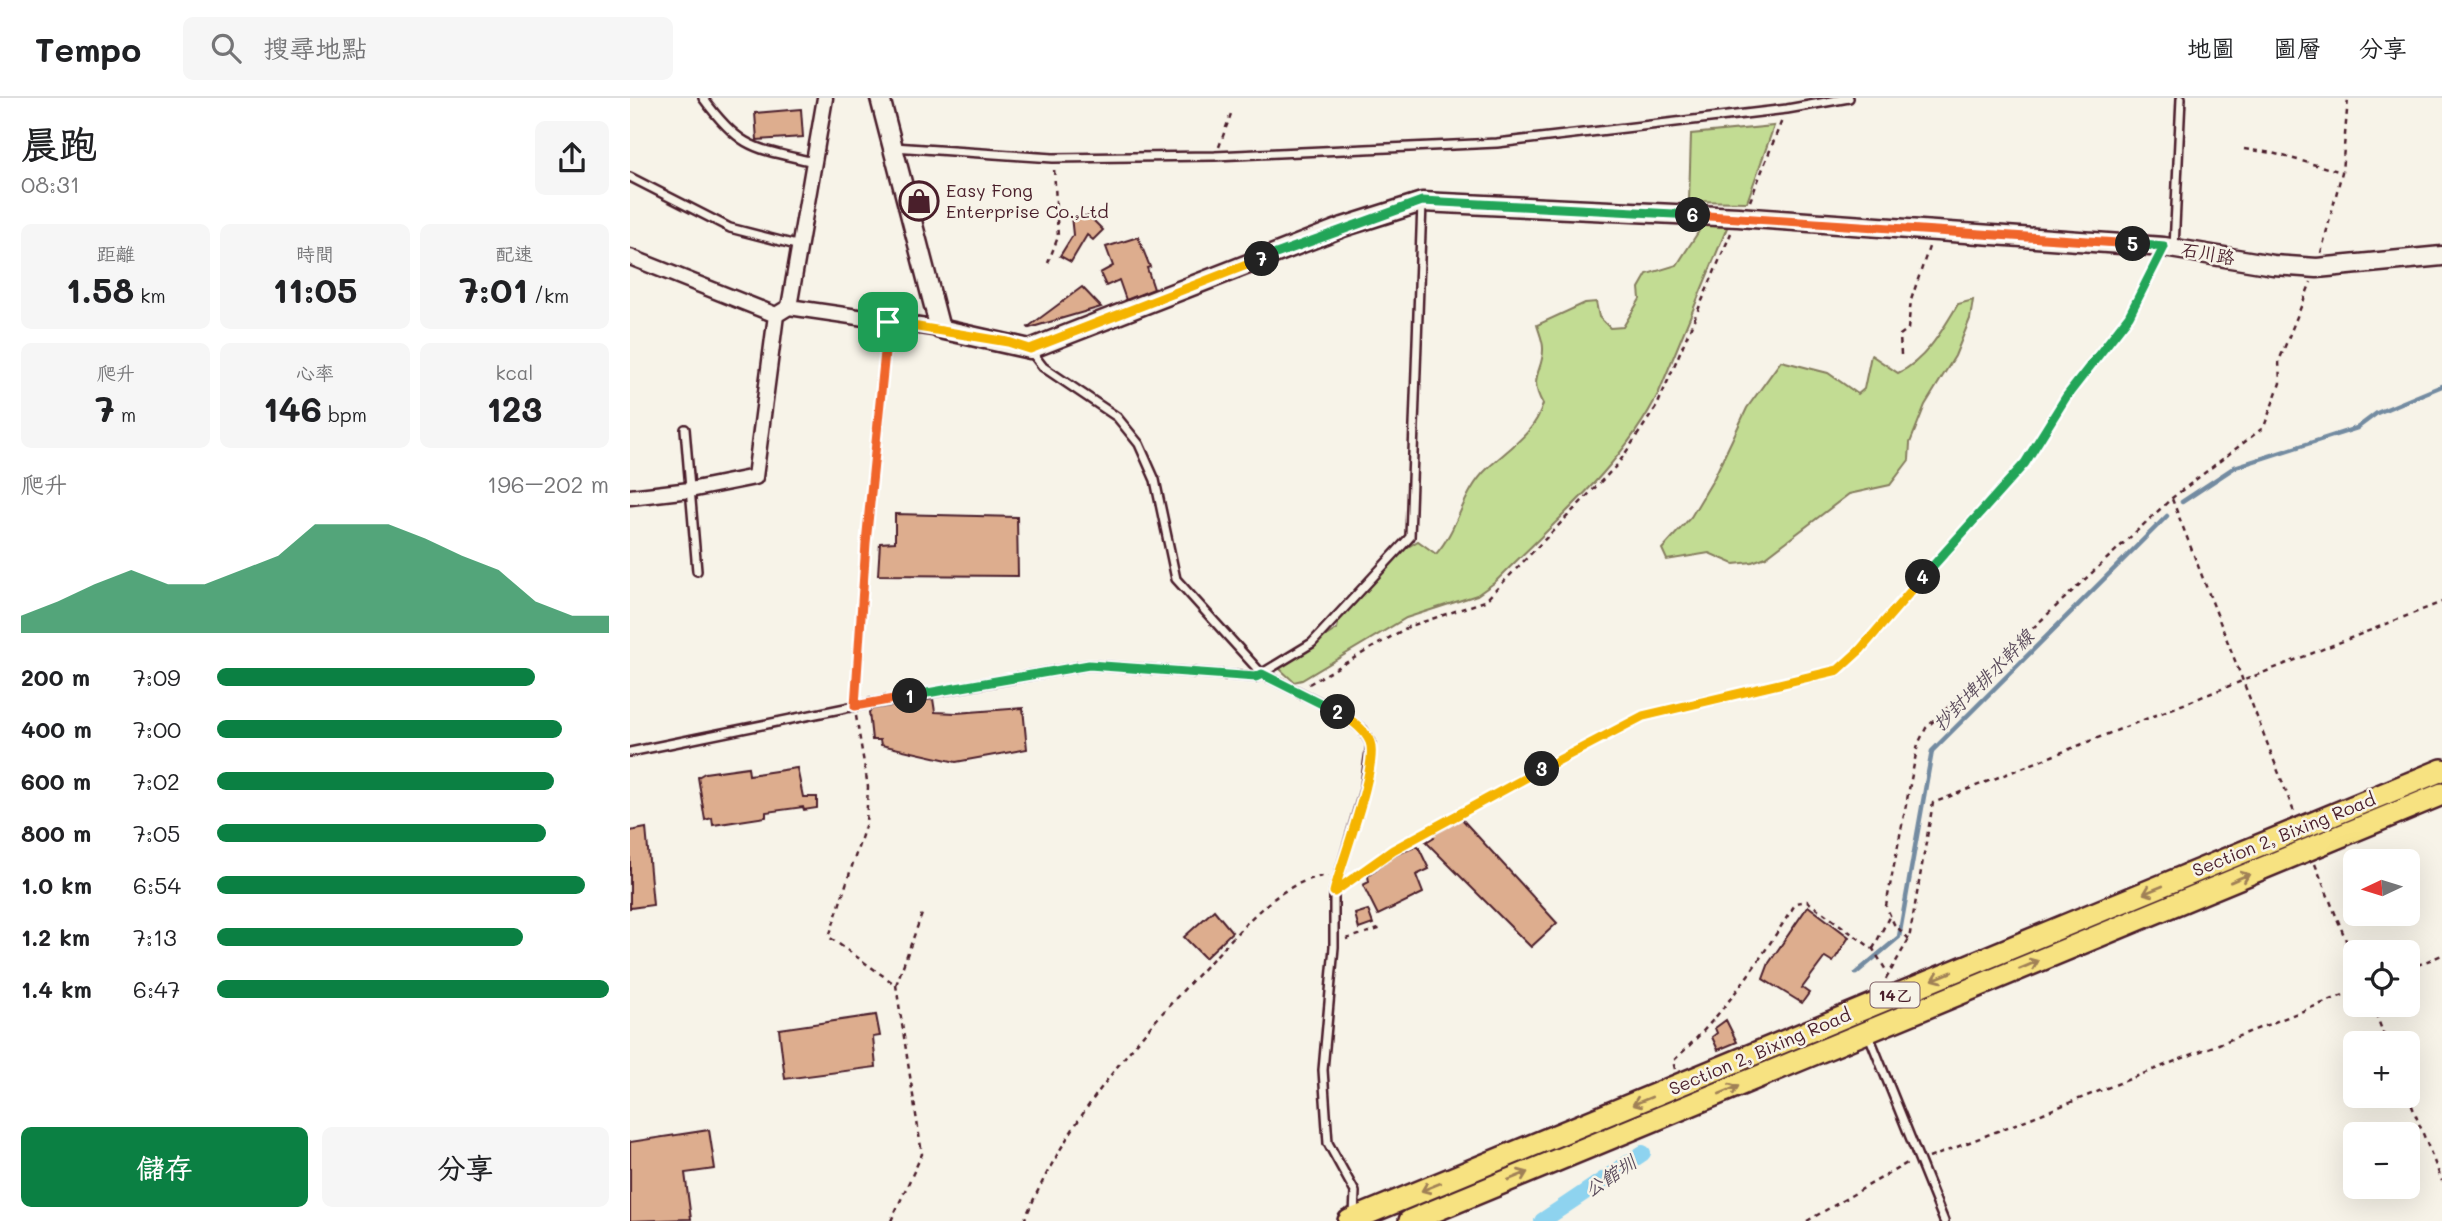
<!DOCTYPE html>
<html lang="zh-TW">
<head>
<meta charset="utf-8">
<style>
	body { margin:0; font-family:Mali,"LXGW WenKai TC",sans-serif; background:#f6f6f6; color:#202124; height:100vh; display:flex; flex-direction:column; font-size:26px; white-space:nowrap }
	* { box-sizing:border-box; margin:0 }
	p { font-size:23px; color:#757577 }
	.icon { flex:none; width:38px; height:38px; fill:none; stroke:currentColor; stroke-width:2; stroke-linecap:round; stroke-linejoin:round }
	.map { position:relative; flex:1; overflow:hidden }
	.sheet { display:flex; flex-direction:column; background:#fff; width:630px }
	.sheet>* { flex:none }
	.needle { width:46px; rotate:266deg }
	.controls { position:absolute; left:1713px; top:751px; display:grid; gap:14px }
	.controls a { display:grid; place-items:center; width:77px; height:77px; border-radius:10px; background:#fff; box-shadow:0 7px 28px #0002; font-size:35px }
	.pin { position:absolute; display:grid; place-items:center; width:60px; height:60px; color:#fff; margin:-30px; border-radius:14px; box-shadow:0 4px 10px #0006 }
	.km { position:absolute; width:35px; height:35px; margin:-18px; border-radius:50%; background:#222; color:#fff; font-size:19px; line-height:35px; text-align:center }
	.round { display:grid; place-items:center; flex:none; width:74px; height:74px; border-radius:10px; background:#f6f6f6 }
	.headline { display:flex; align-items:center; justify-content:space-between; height:119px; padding:0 21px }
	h1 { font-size:38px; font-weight:700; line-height:52px }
	.stats { display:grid; grid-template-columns:repeat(3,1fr); gap:10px; height:119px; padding:7px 21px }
	.stats div { display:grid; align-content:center; border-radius:10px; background:#f6f6f6; text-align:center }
	.stats b { font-size:35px; font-weight:700 }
	.stats small { font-size:19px; font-weight:400 }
	.stats p { font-size:19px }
	.chart { height:196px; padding:14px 21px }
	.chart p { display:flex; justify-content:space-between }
	.chart svg { width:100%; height:126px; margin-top:7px; fill:#0b8043; opacity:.7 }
	.button { display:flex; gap:14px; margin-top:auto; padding:14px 21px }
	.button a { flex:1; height:80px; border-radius:10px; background:#0b8043; color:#fff; font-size:28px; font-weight:700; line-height:80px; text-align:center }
	.button a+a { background:#f6f6f6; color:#202124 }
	ul { padding:0 21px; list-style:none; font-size:23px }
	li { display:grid; grid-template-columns:112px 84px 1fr; align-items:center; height:52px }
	li i { height:18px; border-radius:9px; background:#0b8043 }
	header { display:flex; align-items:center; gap:42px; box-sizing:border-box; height:98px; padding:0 35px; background:#fff; border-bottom:2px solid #e0e0e0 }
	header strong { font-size:33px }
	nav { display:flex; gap:38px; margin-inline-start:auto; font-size:24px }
	.search { width:490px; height:63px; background:#f6f6f6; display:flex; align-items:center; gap:18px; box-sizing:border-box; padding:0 24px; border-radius:10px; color:#757577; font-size:26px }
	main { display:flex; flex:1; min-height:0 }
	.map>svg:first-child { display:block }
	.green { fill:#c2dc93; stroke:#867e5f; stroke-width:2 }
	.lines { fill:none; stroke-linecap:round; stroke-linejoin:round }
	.stream { stroke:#738ba1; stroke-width:4.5 }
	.canal { stroke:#8ed3ef; stroke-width:16 }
	.building { fill:#ddad8e; stroke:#4a1f2b; stroke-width:2 }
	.service-casing { stroke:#4a1f2b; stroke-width:12 }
	.minor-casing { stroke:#4a1f2b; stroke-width:19 }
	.tertiary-casing { stroke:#4a1f2b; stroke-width:23 }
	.primary-casing { stroke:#4a1f2b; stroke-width:26 }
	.path { stroke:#4a1f2b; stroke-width:2.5; stroke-dasharray:5 5; stroke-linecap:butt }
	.service { stroke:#f7f3e8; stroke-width:7 }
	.minor { stroke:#f7f3e8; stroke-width:14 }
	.tertiary { stroke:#f7f3e8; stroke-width:18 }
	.primary { stroke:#f7e281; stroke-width:21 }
	.oneway { stroke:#a08056 }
	.split-1-casing { stroke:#fff; stroke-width:14 }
	.split-2-casing { stroke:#fff; stroke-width:14 }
	.split-3-casing { stroke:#fff; stroke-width:14 }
	.split-4-casing { stroke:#fff; stroke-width:14 }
	.split-5-casing { stroke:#fff; stroke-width:14 }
	.split-6-casing { stroke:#fff; stroke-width:14 }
	.split-7-casing { stroke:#fff; stroke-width:14 }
	.split-8-casing { stroke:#fff; stroke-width:14 }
	.split-1 { stroke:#f0652b; stroke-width:9 }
	.split-2 { stroke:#22a559; stroke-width:9 }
	.split-3 { stroke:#f5b400; stroke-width:9 }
	.split-4 { stroke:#f5b400; stroke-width:9 }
	.split-5 { stroke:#22a559; stroke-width:9 }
	.split-6 { stroke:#f0652b; stroke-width:9 }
	.split-7 { stroke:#22a559; stroke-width:9 }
	.split-8 { stroke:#f5b400; stroke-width:9 }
	.labels { text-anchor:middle; stroke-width:5; stroke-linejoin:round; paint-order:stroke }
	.shield { fill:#f7f3e8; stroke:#7e5f64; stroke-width:2 }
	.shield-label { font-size:16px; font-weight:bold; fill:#4a1f2b }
	.poi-label { font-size:18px; fill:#4a1f2b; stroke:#f7f3e8; text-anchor:start }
	.street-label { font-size:18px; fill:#4a1f2b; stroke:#f7f3e8 }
	.water-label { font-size:19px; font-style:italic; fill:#5b4c5c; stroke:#f7f3e8 }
</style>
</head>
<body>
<header>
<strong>Tempo</strong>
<div class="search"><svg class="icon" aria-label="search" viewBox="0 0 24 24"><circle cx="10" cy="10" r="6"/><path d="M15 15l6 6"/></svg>搜尋地點</div>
<nav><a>地圖</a><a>圖層</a><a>分享</a></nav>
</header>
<main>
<section class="sheet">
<div class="headline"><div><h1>晨跑</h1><p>08:31</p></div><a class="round"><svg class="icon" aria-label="share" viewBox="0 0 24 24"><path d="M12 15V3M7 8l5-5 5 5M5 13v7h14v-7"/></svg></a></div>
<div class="stats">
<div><p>距離</p><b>1.58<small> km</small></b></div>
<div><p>時間</p><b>11:05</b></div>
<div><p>配速</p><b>7:01<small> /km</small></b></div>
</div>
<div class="stats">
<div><p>爬升</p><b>7<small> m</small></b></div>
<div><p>心率</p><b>146<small> bpm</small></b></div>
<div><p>kcal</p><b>123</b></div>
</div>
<div class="chart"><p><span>爬升</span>196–202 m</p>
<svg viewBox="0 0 160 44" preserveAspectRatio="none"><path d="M0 44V38L10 33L20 27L30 22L40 27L50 27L60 22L70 17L80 6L90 6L100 6L110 11L120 17L130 22L140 33L150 38L160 38V44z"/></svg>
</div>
<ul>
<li><b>200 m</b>7:09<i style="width:81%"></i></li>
<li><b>400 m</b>7:00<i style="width:88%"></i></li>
<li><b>600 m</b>7:02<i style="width:86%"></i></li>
<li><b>800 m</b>7:05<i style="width:84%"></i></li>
<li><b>1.0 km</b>6:54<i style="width:94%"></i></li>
<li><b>1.2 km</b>7:13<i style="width:78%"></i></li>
<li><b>1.4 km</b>6:47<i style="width:100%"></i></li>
</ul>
<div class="button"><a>儲存</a><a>分享</a></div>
</section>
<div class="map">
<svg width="1812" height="1123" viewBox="0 0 1812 1123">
	<rect width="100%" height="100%" fill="#f7f3e8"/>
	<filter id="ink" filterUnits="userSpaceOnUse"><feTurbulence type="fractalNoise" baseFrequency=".0143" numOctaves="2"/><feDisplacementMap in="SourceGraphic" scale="14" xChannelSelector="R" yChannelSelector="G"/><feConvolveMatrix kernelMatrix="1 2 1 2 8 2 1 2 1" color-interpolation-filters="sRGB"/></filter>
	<g filter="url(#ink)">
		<path class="green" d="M 1144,28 L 1117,104 L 1059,103 L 1061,36 Z
			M 1101,120 L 1029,294 C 992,369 922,426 864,485 L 847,497 L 776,520 L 672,582 L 664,584 L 650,571 L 650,567 L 707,531 L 709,519 L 768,455 L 788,443 L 806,456 C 829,430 832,394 858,370 C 879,350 905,335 913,306 C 897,278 914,273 913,250 C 913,243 909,234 907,227 L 955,205 L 966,204 L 969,219 L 980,230 L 993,229 L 1010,201 L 1009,190 L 1017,176 L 1047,167 L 1069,133 L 1070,122 Z
			M 1343,202 L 1340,221 L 1325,258 L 1295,307 L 1280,345 L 1279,362 L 1260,387 L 1219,396 L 1136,459 L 1122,464 L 1104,466 L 1079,455 L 1037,462 L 1032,451 L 1061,419 L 1083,382 L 1117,310 L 1151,263 L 1198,275 L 1228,296 L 1234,291 L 1241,257 L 1268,275 C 1296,262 1313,231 1328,206 Z"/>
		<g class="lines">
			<path class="stream" d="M 1552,404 L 1605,369 L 1727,330 L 1747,315 L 1812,288
				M 1226,875 L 1269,839 L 1302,653 L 1537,418"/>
			<path class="canal" d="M 912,1123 L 1013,1055"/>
		</g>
		<path class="building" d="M 171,11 L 173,39 L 127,42 L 125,15 Z
			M 441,118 L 459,118 L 473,132 L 463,142 L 457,137 L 441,164 L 430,158 L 443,137 Z
			M 508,139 L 520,169 L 517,170 L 524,191 L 496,202 L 489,182 L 476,188 L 470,175 L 483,168 L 476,149 Z
			M 452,189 L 471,209 L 399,230 L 398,229 Z
			M 265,416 L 387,419 L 388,478 L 248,477 L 250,445 L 265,444 Z
			M 303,601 L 305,614 L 326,615 L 393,610 L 397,651 L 326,664 L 251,647 L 250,642 L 242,642 L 239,614 L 242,611 Z
			M 118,669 L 119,677 L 167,670 L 173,699 L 187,699 L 187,710 L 174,712 L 173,709 L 136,714 L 136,719 L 83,727 L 82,720 L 75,722 L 68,679 L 75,675 Z
			M 831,720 L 927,825 L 901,849 L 796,744 L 804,739 L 802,737 Z
			M 16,730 L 23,807 L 0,810 L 0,733 Z
			M 788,748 L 799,771 L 786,777 L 793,795 L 748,817 L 733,787 L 739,784 L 738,778 L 762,758 Z
			M 1178,808 L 1219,839 L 1203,864 L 1195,859 L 1172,890 L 1179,895 L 1172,905 L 1133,881 L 1139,865 Z
			M 584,812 L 602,834 L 575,860 L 554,839 Z
			M 738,812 L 743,826 L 729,831 L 725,816 Z
			M 246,917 L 250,938 L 243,939 L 246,969 L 155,981 L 149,931 Z
			M 1096,922 L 1107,944 L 1088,952 L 1082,939 L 1087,935 L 1085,930 Z
			M 79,1032 L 85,1071 L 55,1075 L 61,1121 L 0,1123 L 0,1044 Z"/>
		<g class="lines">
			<g class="service-casing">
				<path id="service" d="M 73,0 C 111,52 124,50 184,64
					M 264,49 L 423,60 L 585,58 L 867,45 L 1157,11 L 1219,0
					M 0,79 L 100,130 L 170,148
					M 1544,150 L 1551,0
					M 400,252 L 413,269 L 487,319 L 509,346 L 525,382 L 546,481 L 632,576 L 711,615 L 733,632 L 741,646 L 735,689 L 704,794 L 704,849 L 693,972 L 698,1045 L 725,1094 L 724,1118
					M 55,331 L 67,473
					M 0,654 L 225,608 L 459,567 L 626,579 L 682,545 L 780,439 L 792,105
					M 1238,935 L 1314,1123"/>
			</g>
			<g class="minor-casing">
				<path id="minor" d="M 0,159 L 146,217
					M 159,209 L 310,231
					M 0,399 L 60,392 L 125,379 L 146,217 L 159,209 L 195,0"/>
			</g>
			<g class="tertiary-casing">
				<path id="tertiary" d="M 250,0 L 310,231 L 400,251 L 713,129 L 792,104 L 1108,119 L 1534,149 L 1643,167 L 1687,170 L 1812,158"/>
			</g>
			<g class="primary-casing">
				<path id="primary" d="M 719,1123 L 1812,672
					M 780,1123 L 1812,696"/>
			</g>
			<path class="path" d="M 589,49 L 602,13
				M 1614,51 L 1642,55 L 1712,74
				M 1120,103 L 1152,22
				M 1691,155 L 1712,74 L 1718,0
				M 418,165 L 428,139 L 424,70
				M 1271,257 L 1270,237 L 1278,231 L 1281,202 L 1299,149
				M 1542,401 L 1664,714
				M 679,586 L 778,529 L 855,503 L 988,366 L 1027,308 L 1101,135
				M 225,597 L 236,445 L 257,238
				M 226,618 L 238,689 L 236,725 L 199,839 L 266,887 L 292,1056 L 261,1123
				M 1685,766 L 1726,867
				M 718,784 L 792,735 L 1013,618 L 1208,572 L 1230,552 L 1395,365 L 1436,299 L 1499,218 L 1526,166
				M 716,841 L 752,830
				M 1279,841 L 1264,826 L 1256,808 L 1288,646 L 1296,630 L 1542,400 L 1634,329 L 1650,285 L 1649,263 L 1681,184
				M 1243,851 L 1259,819
				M 1778,871 L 1812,857
				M 1256,881 L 1279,841 L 1303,705 L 1812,504
				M 266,887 L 292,816
				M 1742,906 L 1757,945
				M 1045,971 L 1043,963 C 1094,917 1129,863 1166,805 L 1177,803 L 1243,851 L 1257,874
				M 1778,998 L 1812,1083
				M 1299,1060 L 1726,892
				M 394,1123 C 438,1020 507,939 584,860 C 617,825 648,784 698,777
				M 1177,1123 L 1279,1064"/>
			<use href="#service" class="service"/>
			<use href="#minor" class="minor"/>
			<use href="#tertiary" class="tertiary"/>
			<use href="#primary" class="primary"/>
		</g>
		<defs><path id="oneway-shaft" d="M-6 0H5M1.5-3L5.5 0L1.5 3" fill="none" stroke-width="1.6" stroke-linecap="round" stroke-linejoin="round" transform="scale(1.75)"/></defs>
		<g class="oneway">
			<use href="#oneway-shaft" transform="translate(1610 780) rotate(-23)"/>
			<use href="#oneway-shaft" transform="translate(1523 792) rotate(158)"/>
			<use href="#oneway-shaft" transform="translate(1399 867) rotate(-23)"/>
			<use href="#oneway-shaft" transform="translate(1312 878) rotate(158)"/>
			<use href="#oneway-shaft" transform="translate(1099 992) rotate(-22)"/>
			<use href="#oneway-shaft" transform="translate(1012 1003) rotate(158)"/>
			<use href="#oneway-shaft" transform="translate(888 1078) rotate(-22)"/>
			<use href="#oneway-shaft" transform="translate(801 1089) rotate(158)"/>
		</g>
	</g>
	<g class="lines" filter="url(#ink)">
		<g class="split-1-casing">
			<path id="split-1" d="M 258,224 L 236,445 L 225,608 L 280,598"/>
		</g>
		<g class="split-2-casing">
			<path id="split-2" d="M 280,598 L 459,567 L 626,579 L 632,576 L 708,614"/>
		</g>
		<g class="split-3-casing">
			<path id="split-3" d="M 708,614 C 720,621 735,631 740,644 C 749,667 711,765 704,794 L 763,752 L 912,671"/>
		</g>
		<g class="split-4-casing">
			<path id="split-4" d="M 912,671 L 1013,618 L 1208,572 L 1230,552 L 1293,479"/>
		</g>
		<g class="split-5-casing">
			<path id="split-5" d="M 1293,479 L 1395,365 L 1436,299 L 1499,218 L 1534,149 L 1503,146"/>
		</g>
		<g class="split-6-casing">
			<path id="split-6" d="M 1063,117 L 1503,146"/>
		</g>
		<g class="split-7-casing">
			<path id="split-7" d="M 632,161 L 792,103 L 1063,117"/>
		</g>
		<g class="split-8-casing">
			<path id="split-8" d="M 258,224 L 378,244 L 400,251 L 632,161"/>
		</g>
		<use href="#split-1" class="split-1"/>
		<use href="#split-2" class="split-2"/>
		<use href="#split-3" class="split-3"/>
		<use href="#split-4" class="split-4"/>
		<use href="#split-5" class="split-5"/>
		<use href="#split-6" class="split-6"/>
		<use href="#split-7" class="split-7"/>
		<use href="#split-8" class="split-8"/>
	</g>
	<defs>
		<g id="shop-ring" transform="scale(2.0125)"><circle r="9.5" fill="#f7f3e8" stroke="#4a1f2b" stroke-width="1.5"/><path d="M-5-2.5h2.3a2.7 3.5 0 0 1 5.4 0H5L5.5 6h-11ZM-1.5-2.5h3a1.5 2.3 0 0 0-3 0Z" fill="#4a1f2b"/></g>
	</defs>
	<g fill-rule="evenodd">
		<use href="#shop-ring" x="289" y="103"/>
	</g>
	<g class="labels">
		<rect class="shield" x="1240.5" y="884.5" width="49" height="25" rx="5"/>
		<g class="shield-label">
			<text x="1265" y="903">14乙</text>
		</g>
		<g class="poi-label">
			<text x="316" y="99">Easy Fong<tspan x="316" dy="21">Enterprise Co.,Ltd</tspan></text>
		</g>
		<g class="street-label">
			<text transform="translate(1578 156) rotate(10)" y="6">石川路</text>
			<text transform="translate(1654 737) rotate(-22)" y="6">Section 2, Bixing Road</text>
			<text transform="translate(1130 954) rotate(-23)" y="6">Section 2, Bixing Road</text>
		</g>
		<g class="water-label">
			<text transform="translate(1353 582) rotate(-45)" y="7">抄封埤排水幹線</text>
			<text transform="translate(980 1078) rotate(-34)" y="7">公館圳</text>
		</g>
	</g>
</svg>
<div class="controls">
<a><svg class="needle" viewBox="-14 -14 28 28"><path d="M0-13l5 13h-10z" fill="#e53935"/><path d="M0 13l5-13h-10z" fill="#757577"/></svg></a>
<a><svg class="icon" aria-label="locate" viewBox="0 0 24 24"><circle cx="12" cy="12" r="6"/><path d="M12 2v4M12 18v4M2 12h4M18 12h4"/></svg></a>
<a>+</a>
<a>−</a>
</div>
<div class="pin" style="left:258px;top:224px;background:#1e9e55"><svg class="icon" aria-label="arrive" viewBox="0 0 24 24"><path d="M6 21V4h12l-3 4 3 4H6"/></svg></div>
<b class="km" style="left:280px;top:598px">1</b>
<b class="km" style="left:708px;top:614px">2</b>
<b class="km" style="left:912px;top:671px">3</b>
<b class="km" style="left:1293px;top:479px">4</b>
<b class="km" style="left:1503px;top:146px">5</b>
<b class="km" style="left:1063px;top:117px">6</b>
<b class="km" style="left:632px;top:161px">7</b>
</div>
</main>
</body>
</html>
